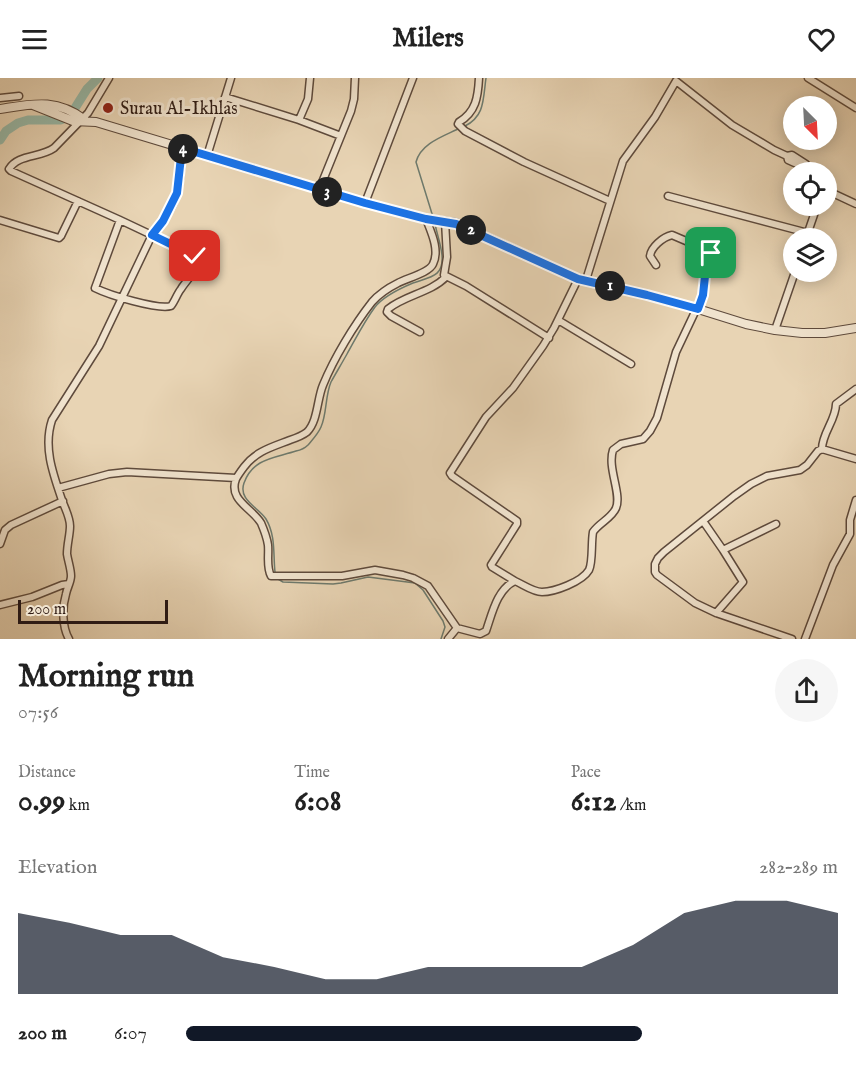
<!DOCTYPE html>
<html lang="en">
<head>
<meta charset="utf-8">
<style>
	body { margin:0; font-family:"IM FELL English",serif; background:#f6f6f6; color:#222; height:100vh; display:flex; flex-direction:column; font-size:22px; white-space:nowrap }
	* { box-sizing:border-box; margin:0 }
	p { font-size:20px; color:#767676 }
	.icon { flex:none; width:33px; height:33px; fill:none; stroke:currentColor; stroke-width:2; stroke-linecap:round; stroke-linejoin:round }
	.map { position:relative; height:561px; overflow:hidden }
	.panel { display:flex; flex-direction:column; background:#fff; flex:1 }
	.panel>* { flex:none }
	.needle { width:39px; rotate:156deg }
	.fabs { position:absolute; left:783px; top:18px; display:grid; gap:12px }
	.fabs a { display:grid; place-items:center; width:54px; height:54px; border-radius:50%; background:#fff; box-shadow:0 3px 15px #0003; font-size:30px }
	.scale { position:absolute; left:18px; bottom:15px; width:150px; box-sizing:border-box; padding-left:6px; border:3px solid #301c14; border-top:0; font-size:16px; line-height:21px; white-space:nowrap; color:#301c14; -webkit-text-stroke:4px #f0e3ce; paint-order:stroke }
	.pin { position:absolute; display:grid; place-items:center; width:51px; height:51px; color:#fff; margin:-26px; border-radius:12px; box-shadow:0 3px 9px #0006 }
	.km { position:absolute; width:30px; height:30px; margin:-15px; border-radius:50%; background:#222; color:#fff; font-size:16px; line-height:30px; text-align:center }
	.round { display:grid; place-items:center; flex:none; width:63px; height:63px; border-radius:32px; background:#f6f6f6 }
	.headline { display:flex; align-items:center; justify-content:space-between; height:102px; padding:0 18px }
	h1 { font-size:33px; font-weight:700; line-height:45px }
	.metrics { display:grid; grid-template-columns:repeat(3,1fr); gap:9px; height:102px; padding:6px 18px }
	.metrics div { display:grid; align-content:center }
	.metrics b { font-size:30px; font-weight:700 }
	.metrics small { font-size:16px; font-weight:400 }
	.metrics p { font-size:16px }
	.chart { height:168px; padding:12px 18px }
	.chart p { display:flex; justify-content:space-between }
	.chart svg { width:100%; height:108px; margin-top:6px; fill:#111827; opacity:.7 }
	ul { padding:0 18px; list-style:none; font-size:20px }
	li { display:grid; grid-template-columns:96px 72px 1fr; align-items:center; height:45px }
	li i { height:15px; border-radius:8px; background:#111827 }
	header { display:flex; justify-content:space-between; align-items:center; height:78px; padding:0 18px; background:#fff; font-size:27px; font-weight:700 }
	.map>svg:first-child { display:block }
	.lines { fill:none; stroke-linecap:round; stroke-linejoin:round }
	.stream { stroke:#6e7a6d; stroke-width:1.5 }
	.river { stroke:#98b9a8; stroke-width:9 }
	.minor-casing { stroke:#5e4a3c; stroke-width:9 }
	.tertiary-casing { stroke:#5e4a3c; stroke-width:10 }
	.minor { stroke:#f0e3ce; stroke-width:6 }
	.tertiary { stroke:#f0e3ce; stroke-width:8 }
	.route-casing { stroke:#fff; stroke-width:12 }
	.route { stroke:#1a73e8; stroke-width:8 }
	.poi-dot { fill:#8f2418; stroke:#f0e3ce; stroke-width:2 }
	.labels { text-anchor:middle; stroke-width:6; stroke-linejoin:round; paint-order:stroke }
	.poi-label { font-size:18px; fill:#301c14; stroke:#f0e3ce; text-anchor:start }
</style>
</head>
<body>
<header><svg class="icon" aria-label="menu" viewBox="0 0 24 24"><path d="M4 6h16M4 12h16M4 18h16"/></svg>Milers<svg class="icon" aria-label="heart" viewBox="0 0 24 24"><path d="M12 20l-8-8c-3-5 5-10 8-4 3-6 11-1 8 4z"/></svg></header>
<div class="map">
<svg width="856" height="561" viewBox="0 0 856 561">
	<rect width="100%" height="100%" fill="#e8d4b4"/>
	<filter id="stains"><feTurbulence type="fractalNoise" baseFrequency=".00333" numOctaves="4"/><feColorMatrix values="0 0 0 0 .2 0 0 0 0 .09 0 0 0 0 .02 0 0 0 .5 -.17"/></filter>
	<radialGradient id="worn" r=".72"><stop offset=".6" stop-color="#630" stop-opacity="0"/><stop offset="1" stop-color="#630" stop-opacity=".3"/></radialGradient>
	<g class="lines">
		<path class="stream" d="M 465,48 C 485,38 483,21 486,0
			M 433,139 L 416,84 C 421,65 444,58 460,50
			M 275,494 C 273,476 276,458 266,441 C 258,429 238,422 244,405 C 253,380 275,380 296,373 C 301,372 304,371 308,367 C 313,361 318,356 321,349 C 327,336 325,318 331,304 C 336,295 342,285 347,276 C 356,260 364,244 375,229 C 383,219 401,210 413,205 C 430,199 444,199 442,177 C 441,167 437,156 435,146
			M 278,501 L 283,504 L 333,506 L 341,505 L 368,499 L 415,505 L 423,512 L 443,543 L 445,549 L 441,561"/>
		<path class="river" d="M 0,62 L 6,53 L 18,45 L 28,42 L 61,42 L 70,38 L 87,11 L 98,0"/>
		<g class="minor-casing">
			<path id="minor" d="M 109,0 L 88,35 L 54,70 C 40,80 18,76 9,91 L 11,93 L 120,142 L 194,177 C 202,189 187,201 181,211 C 177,216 175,223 171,228 C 158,232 109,217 95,210 L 120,142
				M 479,0 C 478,19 476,34 459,44 L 458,46 L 465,53 L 524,84 L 610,123
				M 808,0 L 856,30
				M 225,19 L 299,42 L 341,58
				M 0,20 L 19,18
				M 299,42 L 308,21 L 310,0
				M 207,78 L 231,0
				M 787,78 L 788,82 C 798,87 808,89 817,94
				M 319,112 L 351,33 L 354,21 L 355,0
				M 826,112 L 856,126
				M 668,118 L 808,155
				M 365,125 L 413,0
				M 426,141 C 431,154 440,172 433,186 C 429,195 407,200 398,205 C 388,210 379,216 372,224 C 354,247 334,280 323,307 C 317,321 318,343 307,354 C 302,358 296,360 290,362 C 272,369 256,373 244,389 C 241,393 238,397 236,401 C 228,422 252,430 261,445 C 264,452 267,460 268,467 C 269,477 266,489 271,498 L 342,498 L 375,492 L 403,497 L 413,500 L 428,508 L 457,550 L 480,556 L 486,553 C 492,536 497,511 515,503 C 524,507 533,514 542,514 C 554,514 582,504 589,492 C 593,484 591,465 593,454 C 599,445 612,440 616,430 C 622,416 607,390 613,372 L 621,366 L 643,361 L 650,353 L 657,340 L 676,274 L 703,217 L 704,201 L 712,179 L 711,175 L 707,172 L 672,157 C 663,159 651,169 650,178 L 656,187
				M 0,142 L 59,160 L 61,158 L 78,123
				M 445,143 L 447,179 L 444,197 L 466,208 L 549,260
				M 806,160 L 817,128
				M 586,202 L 623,83 L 655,39 L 676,3 L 732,47 L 774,72 L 787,78 L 792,77 L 806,86 L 807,89
				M 558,242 L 631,286
				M 775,252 L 795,194
				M 420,254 L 391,238 L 387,234 L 388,231 C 405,217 430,215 446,199
				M 822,371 C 822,355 836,342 836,326 L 856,311
				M 58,410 L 109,396 L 127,394 L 236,400
				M 703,443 L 723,472 L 743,504 L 716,535
				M 0,466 L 5,452 L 11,447 L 63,423
				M 723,472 L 776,446
				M 515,503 L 492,489 L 491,487 L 517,446 L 517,443 L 452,398 L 450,395 L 486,339 L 513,310 L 543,268 L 554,250 L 578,201
				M 0,527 L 32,519 L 62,507 L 69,506
				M 69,561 C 62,549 62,529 66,516 C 67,510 71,504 71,498 C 71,491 68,483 67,476 C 67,466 70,457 70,448 C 70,439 65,431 62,422 C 53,396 43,369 52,342 L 99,268 L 152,157 C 162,144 173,131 177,115 C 181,101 181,85 182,71
				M 448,561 L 457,550
				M 792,561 L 716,535 L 695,525 L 657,497 L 655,494 L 655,486 L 658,480 L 664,474 L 734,418 L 751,406 L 767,398 L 800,392 L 807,387 L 818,373 L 822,371 L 856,381
				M 805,561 L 833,487 L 850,456 L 850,442 L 856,422"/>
		</g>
		<g class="tertiary-casing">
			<path id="tertiary" d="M 33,27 L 73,43 L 96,44 L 365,125 L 426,141 L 456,145 L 578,201 L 647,217 L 698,231 L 746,246 L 775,252 L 802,255 L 825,255 L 856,250
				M 0,31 C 33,26 56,20 85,42"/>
		</g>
		<use href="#minor" class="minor"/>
		<use href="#tertiary" class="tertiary"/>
	</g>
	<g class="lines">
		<g class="route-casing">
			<path id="route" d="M 195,178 L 152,157 L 163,143 L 177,115 L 182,70 L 365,125 L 426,141 L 456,146 L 578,201 L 647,217 L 698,231 L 703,217 L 705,198 L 712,179 L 711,175"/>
		</g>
		<use href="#route" class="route"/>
	</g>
	<circle class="poi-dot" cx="108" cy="30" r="6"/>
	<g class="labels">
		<g class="poi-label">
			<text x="120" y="36">Surau Al-Ikhlas</text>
		</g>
	</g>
	<rect width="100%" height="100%" filter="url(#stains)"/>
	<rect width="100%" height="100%" fill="url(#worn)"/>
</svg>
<div class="fabs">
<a><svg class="needle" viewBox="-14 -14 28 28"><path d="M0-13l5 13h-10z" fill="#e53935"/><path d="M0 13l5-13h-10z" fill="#767676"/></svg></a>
<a><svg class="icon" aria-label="locate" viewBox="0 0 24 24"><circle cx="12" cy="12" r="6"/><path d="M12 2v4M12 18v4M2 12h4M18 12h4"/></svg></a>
<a><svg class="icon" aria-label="layers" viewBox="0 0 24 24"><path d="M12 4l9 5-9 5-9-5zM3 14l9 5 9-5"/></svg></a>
</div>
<div class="scale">200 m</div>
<div class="pin" style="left:711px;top:175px;background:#1e9e55"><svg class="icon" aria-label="arrive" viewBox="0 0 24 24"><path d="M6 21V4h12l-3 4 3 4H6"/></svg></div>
<div class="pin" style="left:195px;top:178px;background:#d93025"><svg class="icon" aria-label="check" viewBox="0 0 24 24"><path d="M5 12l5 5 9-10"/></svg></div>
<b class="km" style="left:610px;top:208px">1</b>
<b class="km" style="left:471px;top:152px">2</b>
<b class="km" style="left:327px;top:114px">3</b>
<b class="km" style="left:183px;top:71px">4</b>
</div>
<section class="panel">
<div class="headline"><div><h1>Morning run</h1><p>07:56</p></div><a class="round"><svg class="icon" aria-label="share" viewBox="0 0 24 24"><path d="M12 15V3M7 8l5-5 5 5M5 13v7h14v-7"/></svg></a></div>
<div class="metrics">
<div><p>Distance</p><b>0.99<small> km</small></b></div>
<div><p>Time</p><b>6:08</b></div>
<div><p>Pace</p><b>6:12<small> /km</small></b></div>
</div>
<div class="chart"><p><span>Elevation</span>282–289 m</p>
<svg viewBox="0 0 160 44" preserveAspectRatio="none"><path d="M0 44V11L10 15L20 20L30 20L40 29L50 33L60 38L70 38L80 33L90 33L100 33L110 33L120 24L130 11L140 6L150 6L160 11V44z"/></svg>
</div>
<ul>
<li><b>200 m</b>6:07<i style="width:70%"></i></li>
</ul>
</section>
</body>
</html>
